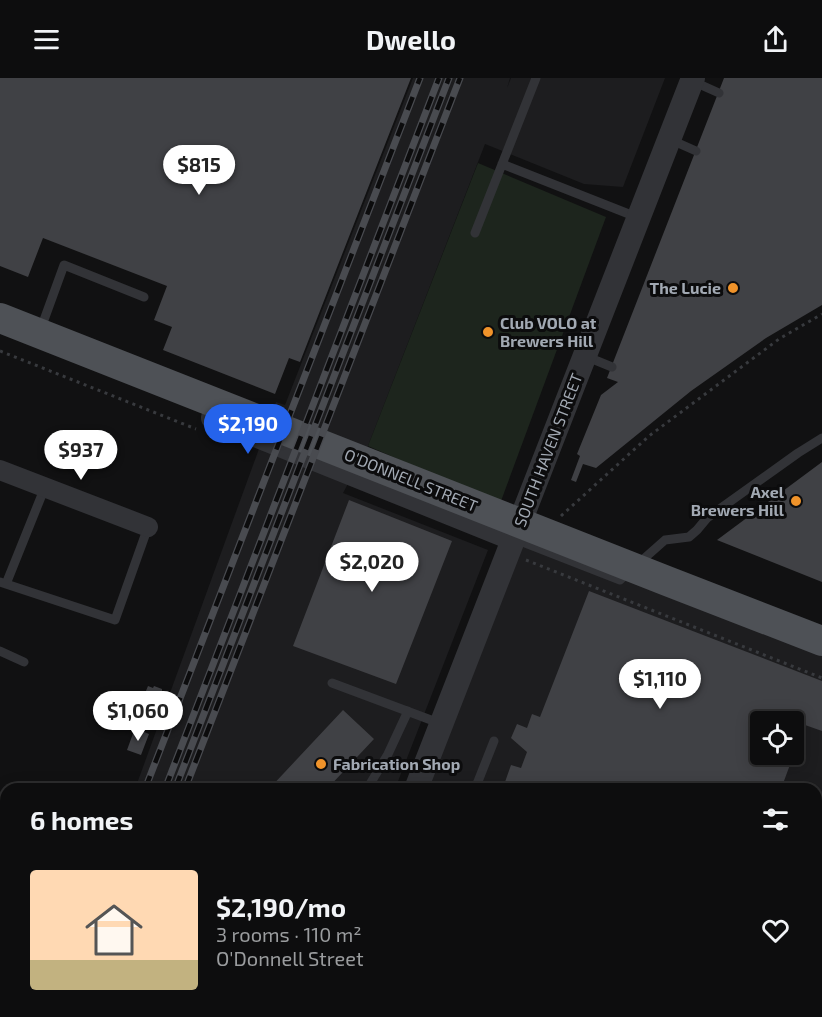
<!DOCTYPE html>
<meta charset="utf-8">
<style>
:root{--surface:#0d0d0e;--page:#161617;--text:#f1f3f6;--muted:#9a9c9e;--line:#2d2d2e;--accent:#2563eb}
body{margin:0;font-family:"Exo 2",sans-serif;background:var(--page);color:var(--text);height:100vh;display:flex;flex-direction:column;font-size:22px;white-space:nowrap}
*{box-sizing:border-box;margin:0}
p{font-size:20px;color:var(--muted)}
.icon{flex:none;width:33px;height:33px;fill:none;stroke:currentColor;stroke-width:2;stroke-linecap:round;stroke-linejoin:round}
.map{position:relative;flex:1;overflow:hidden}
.drawer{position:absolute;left:0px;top:705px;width:822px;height:234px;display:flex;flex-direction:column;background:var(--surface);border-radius:18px 18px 0 0;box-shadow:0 3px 15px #0003,0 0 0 2px var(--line)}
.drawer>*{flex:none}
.buttons{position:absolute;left:750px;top:633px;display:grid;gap:12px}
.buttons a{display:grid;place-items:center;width:54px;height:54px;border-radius:6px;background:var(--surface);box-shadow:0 3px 15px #0003,0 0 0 2px var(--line);font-size:30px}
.price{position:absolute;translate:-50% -51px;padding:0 14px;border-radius:21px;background:#fff;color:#222;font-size:20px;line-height:39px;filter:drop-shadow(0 2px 3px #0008)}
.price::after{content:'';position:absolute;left:50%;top:36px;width:18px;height:14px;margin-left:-9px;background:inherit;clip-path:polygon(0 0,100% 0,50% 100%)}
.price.current{background:var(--accent);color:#fff}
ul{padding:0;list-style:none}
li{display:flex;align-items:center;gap:18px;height:150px;padding:0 30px}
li+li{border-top:2px solid var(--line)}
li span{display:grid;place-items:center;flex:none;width:168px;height:120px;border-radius:6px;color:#555}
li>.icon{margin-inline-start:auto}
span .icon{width:72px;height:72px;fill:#fffc;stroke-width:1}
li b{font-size:26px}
h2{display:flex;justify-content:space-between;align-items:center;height:72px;padding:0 30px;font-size:26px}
header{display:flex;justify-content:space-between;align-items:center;height:78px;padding:0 30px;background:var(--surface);font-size:27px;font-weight:700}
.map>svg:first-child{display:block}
</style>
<header><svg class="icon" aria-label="menu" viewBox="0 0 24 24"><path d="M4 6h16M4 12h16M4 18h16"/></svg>Dwello<svg class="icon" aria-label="share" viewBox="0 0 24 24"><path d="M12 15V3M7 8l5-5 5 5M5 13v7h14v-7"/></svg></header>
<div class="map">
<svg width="822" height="939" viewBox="0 0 822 939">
<rect width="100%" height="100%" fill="#111112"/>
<!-- built -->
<path fill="#1d1d1f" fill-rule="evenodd" d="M413,0h97l-3,10 4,-10h154l-42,109 -39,-3 -99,-40 -117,302 -25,47 145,57 -93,239h-260l141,-387 9,3z
M518,461l304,88v333l-6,-2v-169h-400zM760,644h34v32h-34z
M0,870l6,2v61h273l-11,6h-268z"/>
<!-- green -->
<path fill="#1d251d" d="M478,85l128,54 -105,284 -87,-35 -46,-20z"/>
<!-- building -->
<path fill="#404145" d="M0,0h411l-111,284 -11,-4 -14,36 -112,-44 9,-23 -18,-7 13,-34 -124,-48 -15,39 -28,-11z
M724,0h98v227l-56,33 -75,53 -95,77 -13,-4 -7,18 -5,-2 9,-24 -3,-2 24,-59 17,-13 -11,-4z
M822,384v120l-105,-42z
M349,422l103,41 -56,143 -103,-38z
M589,513l233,90v50l-17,-6 -11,29v-32h-34v32h34l-13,35h-269l2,-4 -9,-3 6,-17 10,3 6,-16 -16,-14 6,-14 10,4 5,-14 8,3z
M148,608l5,2 1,-2 8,3v2l6,2 -4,10 3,1 -5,13 -3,-1 -3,9 -4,-2 -1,3 -4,-1 -1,2 -8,-3 2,-5 -7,-3 3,-7 2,1z
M343,632l31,29 -47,50h-58z
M135,650l14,6 -8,21 -14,-5z
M816,784l6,2v64l-6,-2z
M816,911l6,3v25h-37l2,-6h29z
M0,925l6,3v5h13l15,6h-34z
M390,933h72l-2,6h-55z
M483,933h15l16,6h-33z"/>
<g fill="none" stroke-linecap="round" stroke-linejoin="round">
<!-- path -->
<path stroke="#383a3e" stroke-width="3" stroke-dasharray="3 4.5" stroke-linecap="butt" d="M0,273l196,78
M561,438l88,-80 130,-97 43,-25
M526,482l296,118"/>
<!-- service -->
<path stroke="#323337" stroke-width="9" d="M692,3l27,12
M669,61l27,12
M502,86l137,54
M475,155l61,-155
M40,253l24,-66 80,32
M585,278l27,11
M515,461l105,41 8,-8
M639,485l26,-23 24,-3 8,-7 10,-12 91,-65 24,-15
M0,504l115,38 33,-93
M6,506l39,-97
M0,573l24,11
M332,605l107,40
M367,711l21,-35 20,-43
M475,711l19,-48
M0,877l2,1
M606,933l16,6
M364,934l12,5
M472,939l2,-6
M648,939l3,-6
M698,939l3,-6
M723,939l3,-6"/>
<!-- minor -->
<path stroke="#323337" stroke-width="20" d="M0,392l148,57
M816,878l6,2
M546,939l2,-6
M770,939l3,-6"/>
<!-- tertiary -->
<path stroke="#323337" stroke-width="24" d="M213,340l301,121
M416,711l277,-711
M328,939l2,-6"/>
<!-- primary -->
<path stroke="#4e5156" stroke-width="30" d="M0,240l667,263 155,60"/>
<!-- rail casing -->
<g stroke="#494b50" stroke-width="7">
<path id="rail" d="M145,711l275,-711
M165,711l274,-711
M175,711l274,-711
M185,711l275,-711
M59,939l2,-6
M76,939l3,-6
M87,939l2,-6
M97,939l2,-6"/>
</g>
<!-- rail -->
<use href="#rail" stroke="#0c0c0d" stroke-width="4.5" stroke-dasharray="14" stroke-linecap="butt"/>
</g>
<!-- markers -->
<g fill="#f0932a" stroke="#0c0c0d" stroke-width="2">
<circle cx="733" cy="210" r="6"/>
<circle cx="488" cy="254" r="6"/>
<circle cx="796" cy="423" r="6"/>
<circle cx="321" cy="686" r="6"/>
</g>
<g text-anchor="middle" stroke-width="6" stroke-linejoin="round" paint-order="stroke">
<!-- poi labels -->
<g font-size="16" font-weight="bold" fill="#a2a9b3" stroke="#0c0c0d" text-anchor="end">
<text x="721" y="216">The Lucie</text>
<text x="500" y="251" text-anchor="start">Club VOLO at<tspan x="500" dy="18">Brewers Hill</tspan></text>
<text x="784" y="420">Axel<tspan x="784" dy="18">Brewers Hill</tspan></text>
<text x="333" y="692" text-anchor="start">Fabrication Shop</text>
</g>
<!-- street labels -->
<g font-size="16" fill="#a2a9b3" stroke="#0c0c0d">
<text transform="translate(548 372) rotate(-69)" y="6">SOUTH HAVEN STREET</text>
<text transform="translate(411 402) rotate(22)" y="6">O'DONNELL STREET</text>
</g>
</g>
</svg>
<div class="buttons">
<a><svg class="icon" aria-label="locate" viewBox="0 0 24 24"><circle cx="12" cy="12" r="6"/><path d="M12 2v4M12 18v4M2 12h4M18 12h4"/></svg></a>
</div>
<b class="price" style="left:199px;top:118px">$815</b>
<b class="price current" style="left:248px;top:377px">$2,190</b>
<b class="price" style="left:81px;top:403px">$937</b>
<b class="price" style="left:372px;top:515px">$2,020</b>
<b class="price" style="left:660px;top:632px">$1,110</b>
<b class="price" style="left:138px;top:664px">$1,060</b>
<section class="drawer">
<h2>6 homes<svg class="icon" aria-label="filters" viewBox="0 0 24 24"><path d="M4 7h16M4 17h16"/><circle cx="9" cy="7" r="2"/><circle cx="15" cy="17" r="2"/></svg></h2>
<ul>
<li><span style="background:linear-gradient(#ffd9b3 75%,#c2b280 0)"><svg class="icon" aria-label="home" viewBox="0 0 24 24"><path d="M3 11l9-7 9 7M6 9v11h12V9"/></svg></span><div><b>$2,190/mo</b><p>3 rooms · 110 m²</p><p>O'Donnell Street</p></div><svg class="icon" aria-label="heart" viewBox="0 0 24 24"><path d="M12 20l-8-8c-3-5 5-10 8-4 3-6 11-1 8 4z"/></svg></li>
</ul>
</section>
</div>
